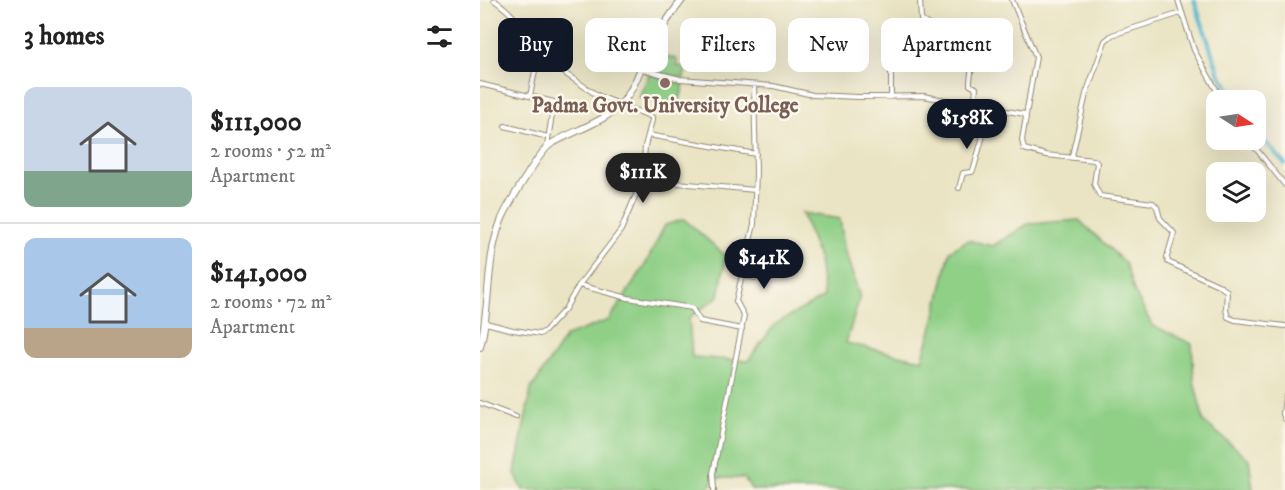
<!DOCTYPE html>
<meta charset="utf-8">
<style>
:root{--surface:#fff;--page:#f6f6f6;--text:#222;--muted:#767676;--line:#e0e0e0;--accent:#111827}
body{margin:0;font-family:"IM FELL DW Pica",serif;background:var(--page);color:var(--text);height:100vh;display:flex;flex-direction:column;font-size:22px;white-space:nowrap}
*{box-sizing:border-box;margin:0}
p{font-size:20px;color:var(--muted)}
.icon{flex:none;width:33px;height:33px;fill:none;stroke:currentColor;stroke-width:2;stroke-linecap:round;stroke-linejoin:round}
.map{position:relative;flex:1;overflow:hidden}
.panel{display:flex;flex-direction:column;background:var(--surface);width:480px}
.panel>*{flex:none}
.guide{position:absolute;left:18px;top:18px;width:570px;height:54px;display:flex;gap:12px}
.needle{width:39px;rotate:102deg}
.controls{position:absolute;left:726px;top:90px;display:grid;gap:12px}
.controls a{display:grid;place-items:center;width:60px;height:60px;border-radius:12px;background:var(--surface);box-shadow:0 6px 24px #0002;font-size:30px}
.price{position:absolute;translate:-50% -51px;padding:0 14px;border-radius:21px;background:var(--accent);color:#fff;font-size:20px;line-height:39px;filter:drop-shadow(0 2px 3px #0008)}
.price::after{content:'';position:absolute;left:50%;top:36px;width:18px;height:14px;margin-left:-9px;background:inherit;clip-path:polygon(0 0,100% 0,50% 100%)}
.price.selected{background:#222;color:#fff}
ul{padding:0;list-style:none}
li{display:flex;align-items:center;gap:18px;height:150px;padding:0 24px}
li+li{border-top:2px solid var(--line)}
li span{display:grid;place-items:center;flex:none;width:168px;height:120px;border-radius:12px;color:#555}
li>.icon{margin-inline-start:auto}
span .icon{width:72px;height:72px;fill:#fffc;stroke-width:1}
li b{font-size:26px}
h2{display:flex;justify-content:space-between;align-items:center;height:72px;padding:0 24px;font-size:26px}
.tag{padding:0 21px;border-radius:12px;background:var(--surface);box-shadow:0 6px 24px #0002;font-size:21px;line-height:54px}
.tag.selected{background:var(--accent);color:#fff}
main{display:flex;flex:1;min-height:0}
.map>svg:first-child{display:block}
</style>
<main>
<section class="panel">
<h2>3 homes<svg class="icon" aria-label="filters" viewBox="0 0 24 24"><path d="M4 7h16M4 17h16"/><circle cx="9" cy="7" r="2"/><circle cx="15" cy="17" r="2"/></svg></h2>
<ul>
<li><span style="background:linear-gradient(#c9d6e8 70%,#7fa58c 0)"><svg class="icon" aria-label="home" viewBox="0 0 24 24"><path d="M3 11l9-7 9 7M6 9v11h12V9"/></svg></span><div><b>$111,000</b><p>2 rooms · 52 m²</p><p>Apartment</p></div></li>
<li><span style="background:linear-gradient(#a9c7e8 75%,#b9a48a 0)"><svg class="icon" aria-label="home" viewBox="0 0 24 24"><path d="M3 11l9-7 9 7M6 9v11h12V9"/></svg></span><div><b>$141,000</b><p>2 rooms · 72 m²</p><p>Apartment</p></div></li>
</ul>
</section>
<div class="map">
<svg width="805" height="490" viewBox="0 0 805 490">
<rect width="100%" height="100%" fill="#fbf7ec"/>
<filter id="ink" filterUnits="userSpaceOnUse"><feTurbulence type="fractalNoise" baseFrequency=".0167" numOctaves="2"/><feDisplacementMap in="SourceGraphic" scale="12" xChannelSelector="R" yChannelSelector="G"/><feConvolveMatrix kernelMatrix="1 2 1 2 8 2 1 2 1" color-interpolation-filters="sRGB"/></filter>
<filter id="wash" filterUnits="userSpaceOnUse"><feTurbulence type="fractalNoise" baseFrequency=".008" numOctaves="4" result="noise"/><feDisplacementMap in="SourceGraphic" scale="24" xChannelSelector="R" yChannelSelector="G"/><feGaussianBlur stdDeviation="1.35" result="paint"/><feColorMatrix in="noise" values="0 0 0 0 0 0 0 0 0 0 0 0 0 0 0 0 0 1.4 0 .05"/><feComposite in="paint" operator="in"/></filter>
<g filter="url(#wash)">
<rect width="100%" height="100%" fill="#eae4c4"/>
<!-- green -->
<path fill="#8fcf86" stroke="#657c52" stroke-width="1.5" d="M176,54l21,5v7l9,1 -2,11 -33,-6z
M169,74l35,10 -6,23 -39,-10z
M322,213l38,6 4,29 16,49 -14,46 76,17 11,-36 17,-73 18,-11 25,6 35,-22 51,-4 46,43 9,28 18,34 40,19 2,37 10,41 45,37 4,31h-501l-8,-12h-28l-10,12h-183l-8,-17 16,-84 35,-53 43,-16 35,-53 21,-42 19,-6 42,37 -7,40 -30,22 3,39 56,4 27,-37 49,-27 -5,-37z"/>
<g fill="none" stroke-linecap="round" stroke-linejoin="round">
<!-- canal -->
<path stroke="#4fb5ce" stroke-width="4" d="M714,0l25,73 17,27
M776,131l29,33"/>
</g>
</g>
<g filter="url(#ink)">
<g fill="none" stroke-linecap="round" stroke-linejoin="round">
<!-- street casing -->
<g stroke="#928771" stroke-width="6">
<path id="street" d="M14,0c18,12 43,40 42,63 -1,11 -4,22 -6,33
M440,0l1,20 13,8 -2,14 42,8 -4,31v4l6,3 -2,17
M532,0l24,57 -10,58
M698,0l16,50 28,50
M411,65v32
M161,69l39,10 93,7 40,9 45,2 65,-1 101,18 2,3 -4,23 2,9 22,6 48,5 3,3 -3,21 6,12 53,7 4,4 3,11 14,15 -7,24 1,5 50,23 9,6 -1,19 2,7 7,3 50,6
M0,84l74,18 -7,44
M25,126l43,11
M168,135l108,19
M769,140l36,45
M592,156l14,-62 19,-53 7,-6 69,-22
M163,178l23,4 89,8
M479,188l4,-15 9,-1 2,-4 11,-40 2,-20
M263,276l21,3 23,-3
M99,285l49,13 64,10 8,13 42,8
M6,323l27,7 27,4 5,-3 20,-22 14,-24 42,-55 22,-52 2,-32 7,-26v-3l-55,-22 -49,-33 -12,-2
M805,397l-2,17 2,5
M0,403l36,14
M234,490l-1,-17 31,-157 -8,-15 18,-77 2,-51 -2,-88"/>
</g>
<!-- primary casing -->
<g stroke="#928771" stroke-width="8">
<path id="primary" d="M0,347c11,-41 5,-86 21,-126 5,-13 40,-72 50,-77 21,-13 59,-23 74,-45 11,-14 16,-33 24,-49 9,-18 21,-34 33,-50"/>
</g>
<!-- street -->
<use href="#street" stroke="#fff" stroke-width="4"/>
<!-- primary -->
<use href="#primary" stroke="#fff" stroke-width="6"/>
</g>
</g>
<!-- markers -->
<circle fill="#8d6e63" stroke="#fbf7ec" stroke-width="2" cx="185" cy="83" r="6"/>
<g text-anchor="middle" stroke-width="5" stroke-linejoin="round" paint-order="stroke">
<!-- education labels -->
<g font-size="21" font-weight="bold" fill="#785e54" stroke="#fbf7ec">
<text x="185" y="112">Padma Govt. University College</text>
</g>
</g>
</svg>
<div class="controls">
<a><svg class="needle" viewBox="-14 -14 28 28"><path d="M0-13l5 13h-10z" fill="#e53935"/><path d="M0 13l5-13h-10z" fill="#767676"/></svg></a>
<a><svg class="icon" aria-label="layers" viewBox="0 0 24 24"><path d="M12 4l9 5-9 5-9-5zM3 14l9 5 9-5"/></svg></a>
</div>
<b class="price" style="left:487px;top:150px">$158K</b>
<b class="price selected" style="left:163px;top:204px">$111K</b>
<b class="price" style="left:284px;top:290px">$141K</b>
<div class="guide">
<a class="tag selected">Buy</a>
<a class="tag">Rent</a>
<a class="tag">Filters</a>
<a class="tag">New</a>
<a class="tag">Apartment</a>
</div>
</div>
</main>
